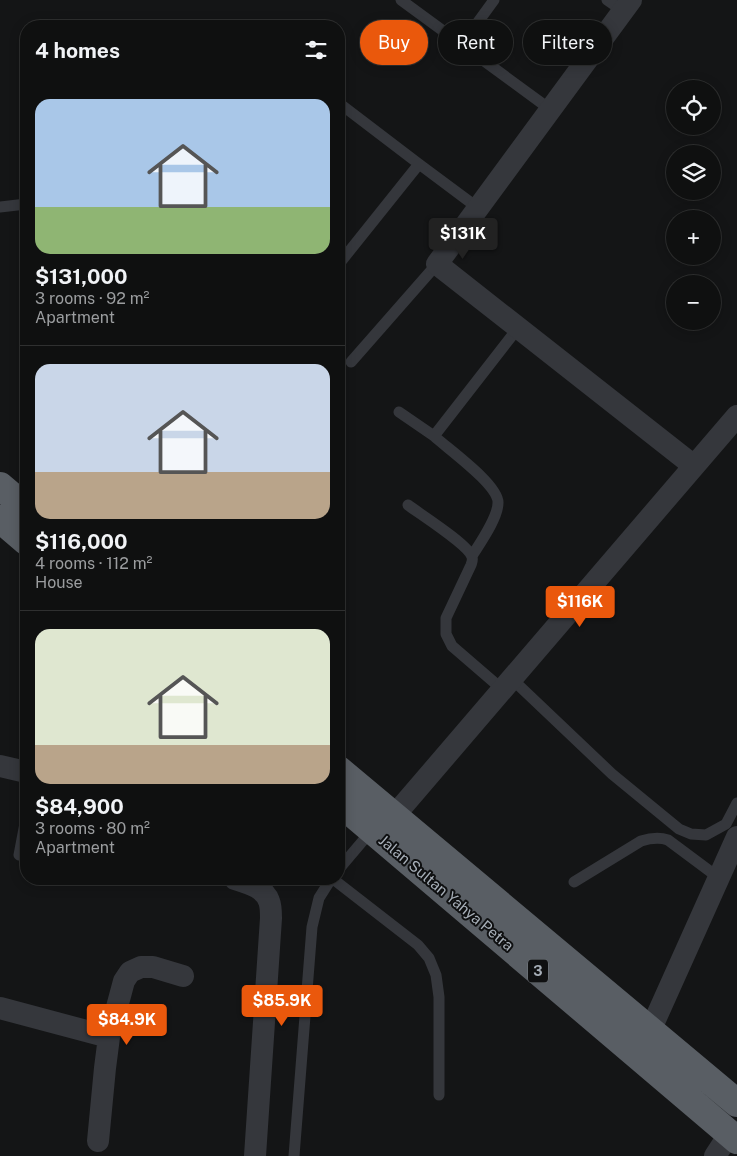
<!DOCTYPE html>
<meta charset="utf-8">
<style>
:root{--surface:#0f1010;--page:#1d1e1e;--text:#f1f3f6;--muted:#9b9d9f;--line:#2f3030;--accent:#ea580c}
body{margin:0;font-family:"Public Sans",sans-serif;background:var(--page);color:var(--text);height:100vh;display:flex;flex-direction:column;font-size:19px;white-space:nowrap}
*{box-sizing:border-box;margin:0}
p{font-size:16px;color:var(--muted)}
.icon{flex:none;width:28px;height:28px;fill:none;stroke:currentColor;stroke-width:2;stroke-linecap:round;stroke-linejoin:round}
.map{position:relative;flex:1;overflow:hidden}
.drawer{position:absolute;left:20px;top:20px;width:325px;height:865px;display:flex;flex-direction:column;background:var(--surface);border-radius:20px;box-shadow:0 2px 12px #0003,0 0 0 1px var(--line)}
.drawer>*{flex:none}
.guide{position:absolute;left:360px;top:20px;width:301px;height:45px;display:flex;gap:10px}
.controls{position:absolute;left:666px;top:80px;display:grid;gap:10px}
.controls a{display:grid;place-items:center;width:55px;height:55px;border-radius:50%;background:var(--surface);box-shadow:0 2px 12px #0003,0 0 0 1px var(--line);font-size:25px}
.price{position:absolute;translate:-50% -42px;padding:0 11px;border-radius:5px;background:var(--accent);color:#fff;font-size:16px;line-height:32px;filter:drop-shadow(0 1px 2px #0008)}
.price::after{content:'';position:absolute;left:50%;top:30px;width:15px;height:11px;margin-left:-8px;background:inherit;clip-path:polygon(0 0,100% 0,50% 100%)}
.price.selected{background:#222;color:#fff}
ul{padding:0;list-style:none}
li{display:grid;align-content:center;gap:10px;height:265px;padding:0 15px}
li+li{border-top:1px solid var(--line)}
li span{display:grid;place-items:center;height:155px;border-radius:15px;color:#555}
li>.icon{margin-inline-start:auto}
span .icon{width:90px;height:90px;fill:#fffc;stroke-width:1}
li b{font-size:21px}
h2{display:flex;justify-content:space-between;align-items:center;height:60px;padding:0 15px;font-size:21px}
.chip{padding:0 18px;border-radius:22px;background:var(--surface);box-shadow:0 2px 12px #0003,0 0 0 1px var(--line);font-size:18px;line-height:45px}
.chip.selected{background:var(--accent);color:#fff}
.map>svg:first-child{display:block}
</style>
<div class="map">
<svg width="737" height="1156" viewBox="0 0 737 1156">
<rect width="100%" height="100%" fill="#141516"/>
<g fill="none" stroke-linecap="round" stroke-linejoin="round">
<!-- service -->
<path stroke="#35373c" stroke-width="11" d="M401,0l150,110
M607,0l16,11
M462,44l32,-44
M339,103l80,61 59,44
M0,207l26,-3
M339,264l80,-100
M351,362l86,-98
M399,412l35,24
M408,505c12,9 61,40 64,52 1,3 0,5 -1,8l-25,53v16l6,12 51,44
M472,556c8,-13 26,-38 26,-53 1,-18 -50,-54 -64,-67l84,-108
M512,679l100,95 67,55 12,5 15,1 20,-11 11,-21
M19,855l7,-37
M339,869l33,-39
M333,879l85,66 11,13 7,17 3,22v98
M574,882l67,-41c10,-3 18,-4 27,-1l51,38
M294,1156l18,-229 7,-29 12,-19"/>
<!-- minor -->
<path stroke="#35373c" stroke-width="22" d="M631,0l-194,264 257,202
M0,766l26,6
M394,816l343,-400
M235,879c12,4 29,8 34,22 2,5 2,11 2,17l-16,238
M0,1008l109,29
M650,1031l87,-194
M98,1141l7,-73 4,-31 15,-56 6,-9 11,-5h12l30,9
M715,1156l15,-23"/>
<!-- trunk -->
<path stroke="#595e64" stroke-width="28" d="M0,486l26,22
M0,519l26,22
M339,770l398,333
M339,802l398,338"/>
</g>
<g text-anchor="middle" stroke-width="4" stroke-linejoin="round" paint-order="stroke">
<!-- shield labels -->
<rect fill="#0f1011" stroke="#797f85" stroke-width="1" x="528" y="959.5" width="20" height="23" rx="4"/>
<g font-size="14" font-weight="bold" fill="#a6aeb7">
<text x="538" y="976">3</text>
</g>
<!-- street labels -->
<g font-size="15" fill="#a6aeb7" stroke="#0f1011">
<text transform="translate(446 893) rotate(40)" y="5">Jalan Sultan Yahya Petra</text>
</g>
</g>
</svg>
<div class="controls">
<a><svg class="icon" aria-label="locate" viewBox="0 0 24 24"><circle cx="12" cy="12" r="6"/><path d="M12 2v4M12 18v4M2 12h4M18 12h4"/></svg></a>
<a><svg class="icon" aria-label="layers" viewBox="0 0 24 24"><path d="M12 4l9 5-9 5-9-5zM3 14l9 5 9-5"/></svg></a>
<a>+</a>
<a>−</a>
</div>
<b class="price selected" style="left:463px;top:260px">$131K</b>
<b class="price" style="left:580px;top:628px">$116K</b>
<b class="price" style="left:282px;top:1027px">$85.9K</b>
<b class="price" style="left:127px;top:1046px">$84.9K</b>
<div class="guide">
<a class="chip selected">Buy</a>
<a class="chip">Rent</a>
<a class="chip">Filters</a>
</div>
<section class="drawer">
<h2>4 homes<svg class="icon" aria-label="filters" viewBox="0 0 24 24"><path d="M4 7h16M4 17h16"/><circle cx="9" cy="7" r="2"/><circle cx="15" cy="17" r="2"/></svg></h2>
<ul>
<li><span style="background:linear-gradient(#a9c7e8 70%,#8fb573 0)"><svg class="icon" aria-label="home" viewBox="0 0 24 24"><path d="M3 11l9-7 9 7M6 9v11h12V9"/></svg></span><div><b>$131,000</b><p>3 rooms · 92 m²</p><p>Apartment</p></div></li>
<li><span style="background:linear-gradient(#c9d6e8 70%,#b9a48a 0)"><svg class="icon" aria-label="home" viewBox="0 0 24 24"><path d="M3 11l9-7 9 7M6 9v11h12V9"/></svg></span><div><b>$116,000</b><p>4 rooms · 112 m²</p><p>House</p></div></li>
<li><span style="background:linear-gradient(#dfe7d0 75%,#b9a48a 0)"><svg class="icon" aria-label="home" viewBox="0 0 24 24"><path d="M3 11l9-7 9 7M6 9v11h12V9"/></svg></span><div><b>$84,900</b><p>3 rooms · 80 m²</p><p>Apartment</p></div></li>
</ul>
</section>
</div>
